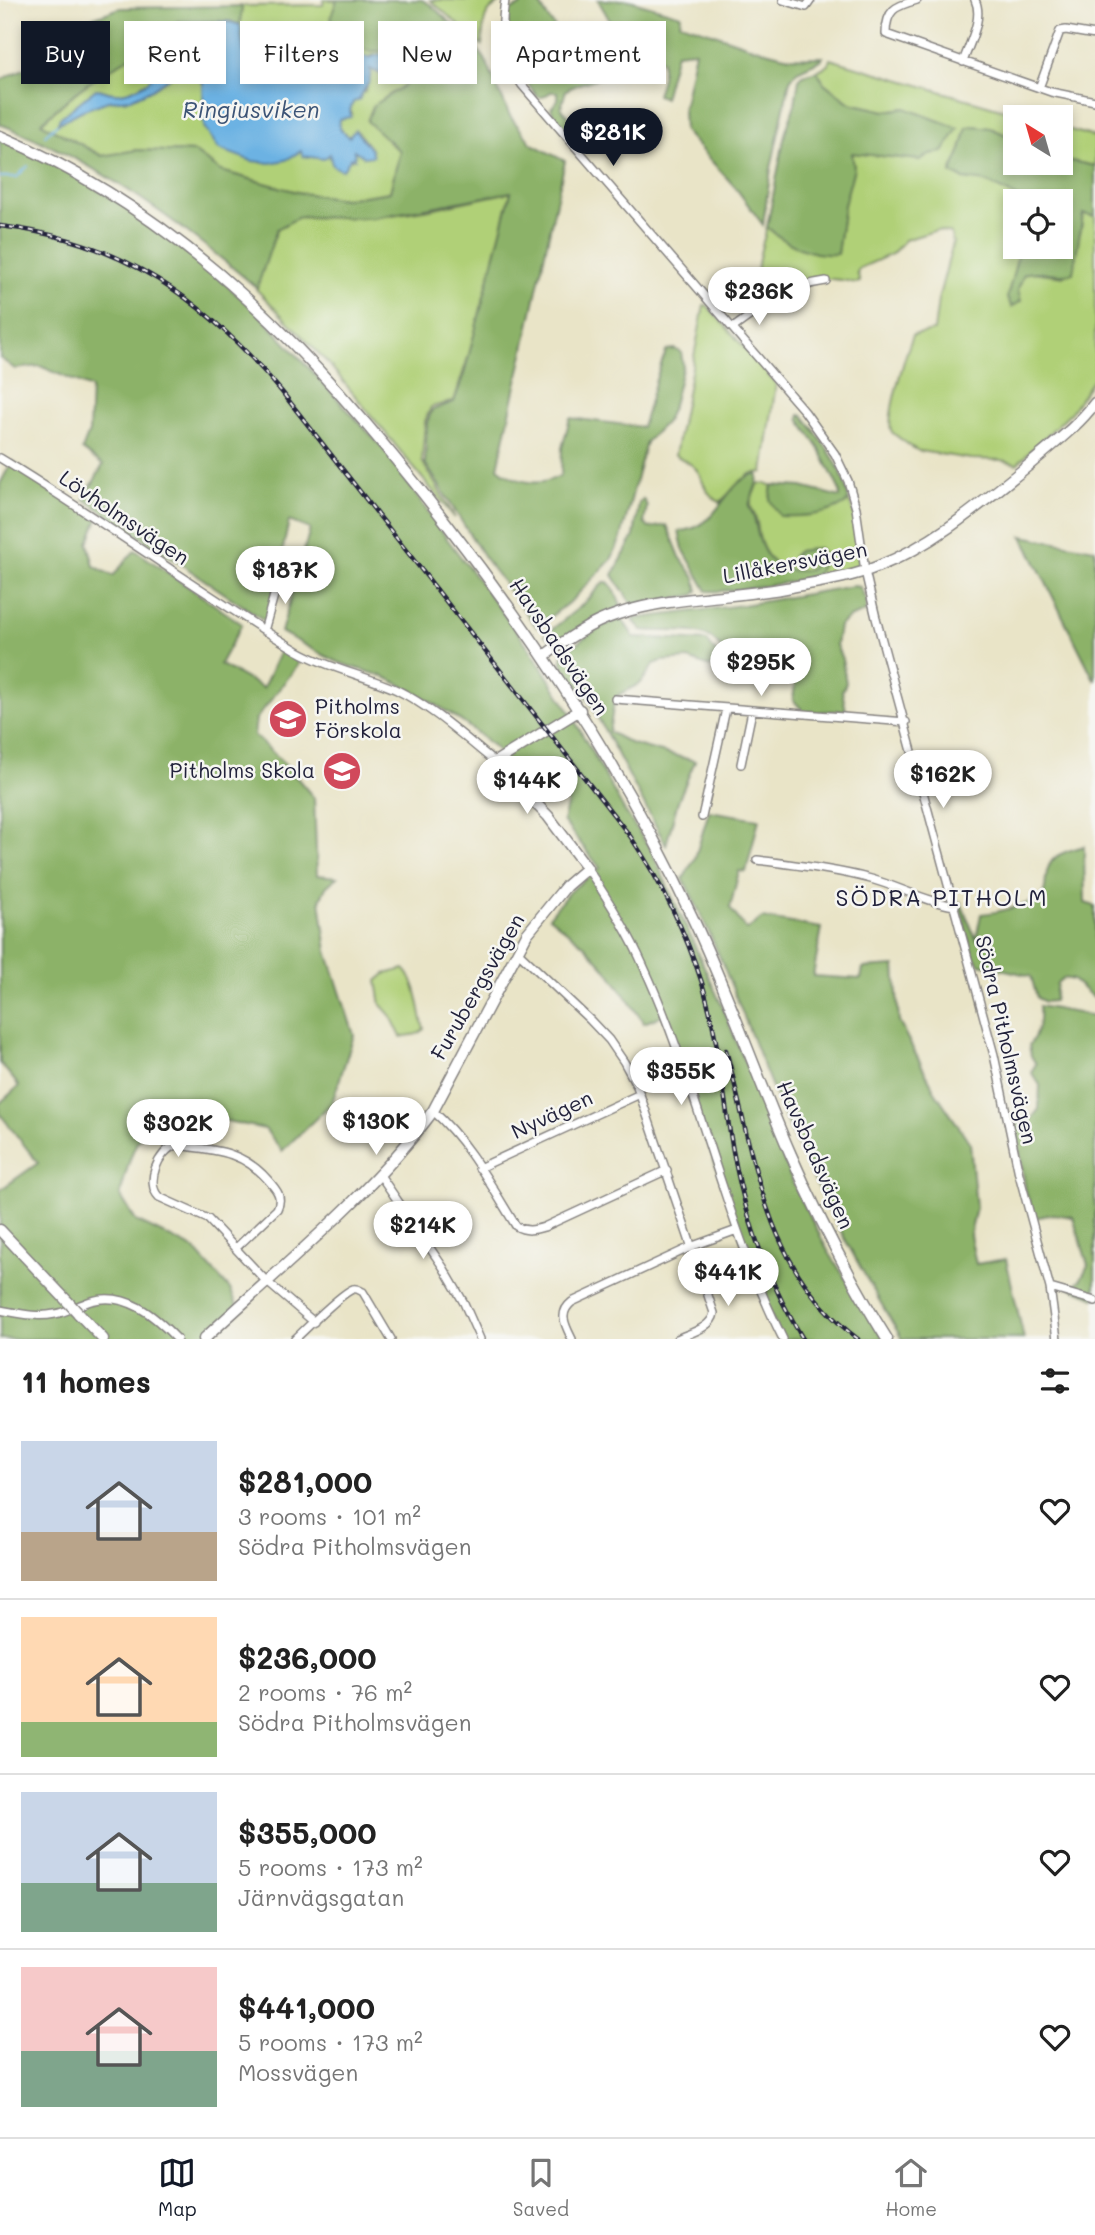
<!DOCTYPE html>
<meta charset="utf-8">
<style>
:root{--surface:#fff;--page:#f6f6f6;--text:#222;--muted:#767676;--line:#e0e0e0;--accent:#111827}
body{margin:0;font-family:Mali,sans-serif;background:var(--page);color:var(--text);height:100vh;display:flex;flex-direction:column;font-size:26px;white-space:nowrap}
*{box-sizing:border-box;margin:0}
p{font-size:23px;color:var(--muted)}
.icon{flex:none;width:38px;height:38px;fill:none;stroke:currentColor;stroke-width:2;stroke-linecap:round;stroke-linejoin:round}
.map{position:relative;height:1339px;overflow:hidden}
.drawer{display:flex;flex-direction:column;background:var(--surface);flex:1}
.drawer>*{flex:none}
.banner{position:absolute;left:21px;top:21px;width:700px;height:63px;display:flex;gap:14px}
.needle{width:46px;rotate:323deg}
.controls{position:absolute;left:1003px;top:105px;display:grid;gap:14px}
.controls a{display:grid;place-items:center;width:70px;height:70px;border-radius:0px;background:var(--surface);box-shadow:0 4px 10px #0003;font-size:35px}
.price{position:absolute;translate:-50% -60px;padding:0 16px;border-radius:24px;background:#fff;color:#222;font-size:23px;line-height:46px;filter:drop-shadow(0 2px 4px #0008)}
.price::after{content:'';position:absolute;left:50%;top:42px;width:21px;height:16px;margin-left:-10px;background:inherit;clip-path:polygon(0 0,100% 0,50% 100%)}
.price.active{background:var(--accent);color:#fff}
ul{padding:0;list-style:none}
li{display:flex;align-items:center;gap:21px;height:175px;padding:0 21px}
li+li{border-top:2px solid var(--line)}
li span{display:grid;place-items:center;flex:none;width:196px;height:140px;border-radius:0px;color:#555}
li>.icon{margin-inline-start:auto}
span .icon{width:84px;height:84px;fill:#fffc;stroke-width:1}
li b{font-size:30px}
h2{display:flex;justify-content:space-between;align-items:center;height:84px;padding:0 21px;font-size:30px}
.tag{padding:0 24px;border-radius:0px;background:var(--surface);box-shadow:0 4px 10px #0003;font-size:24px;line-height:63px}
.tag.active{background:var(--accent);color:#fff}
.menu{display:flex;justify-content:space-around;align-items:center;height:98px;border-top:2px solid var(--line);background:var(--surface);font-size:19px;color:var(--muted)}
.menu a{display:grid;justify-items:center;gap:4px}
.menu .active{color:var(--accent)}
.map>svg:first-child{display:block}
</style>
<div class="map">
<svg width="1095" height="1339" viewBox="0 0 1095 1339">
<rect width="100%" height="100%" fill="#f6f6f2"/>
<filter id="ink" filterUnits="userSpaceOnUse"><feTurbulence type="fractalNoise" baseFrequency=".0143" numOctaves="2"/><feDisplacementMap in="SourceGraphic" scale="14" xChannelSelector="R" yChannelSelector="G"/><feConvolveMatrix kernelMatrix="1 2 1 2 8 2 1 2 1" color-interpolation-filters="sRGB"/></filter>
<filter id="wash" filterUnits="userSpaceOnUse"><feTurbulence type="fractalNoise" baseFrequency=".00686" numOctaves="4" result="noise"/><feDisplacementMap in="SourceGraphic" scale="28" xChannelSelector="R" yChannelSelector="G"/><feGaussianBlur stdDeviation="1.57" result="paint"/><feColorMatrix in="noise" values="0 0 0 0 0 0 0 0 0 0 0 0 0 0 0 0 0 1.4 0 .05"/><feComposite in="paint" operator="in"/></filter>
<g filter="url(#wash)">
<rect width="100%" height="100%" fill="#e9e4c7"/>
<!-- green -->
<path fill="#b0d077" stroke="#697959" stroke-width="2" d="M324,0h13l-6,17 7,30 9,-7 -9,27 -7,3 -45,-5 -11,5 -31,-16 -4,-29 2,-19 81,-1z
M430,0h71v2c-20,11 -17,21 -19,43z
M178,21l3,3 -1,24 3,9 -12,11h-6l-4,-2 -4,-11 -6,25c-11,6 -25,15 -38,13 -7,-1 -9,-4 -17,-4l-36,29 -2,5 23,-12 27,-10 23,-2 19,-9 36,-23 17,16 59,80 24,-4 15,-8 29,3 13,16 5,-10 6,-1v-9l18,5 -1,-6 -15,-19 -7,7 -10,-9 1,-9 12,-5 -2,-4 4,-10 12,-10 4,-21 13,-1 1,-5 4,-3 -13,-5 -17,5 -9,-20h2c14,15 22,7 38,11 5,2 11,7 15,10l2,23 -33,22 16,37 11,8 -10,41 -46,7 -43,-6 -80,-22 -26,-19 -58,-2 -35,6 -61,-33c15,-12 30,-28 46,-39 31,-21 63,-37 91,-63z
M830,59l198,58h-13v23l-48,-13 -6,23 -10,22 13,7 22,3 39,19h-10v46h5l-12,51 10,-9 6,-15 7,-2 33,4 17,-46 2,-16 12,2v160l-24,36 -54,52 -15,-4 -31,-1 -52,-8c-4,-1 -24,-16 -27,-19 -8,-11 15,-82 21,-97l21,-4 4,-31 15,-57 -2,-10 -14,-3 -32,10 -13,14 -32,14 -3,4 3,10 -4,1c-40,-9 -49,-4 -84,15 -25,-19 -11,-45 -5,-71 20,18 42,29 70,26l7,-48 10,-37 -2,-15 68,7 38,-32 -53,-20 -20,3 -35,-8 -26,-20 -7,-12 11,-6z
M1060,127l35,10v29l-34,-7z
M511,192l-41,159 -16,50 -23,6 -6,14 -3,40 33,57 -126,-154 -73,-75 21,-60 21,-12 75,1 58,-9z
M704,305h3l69,79 -13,88 -13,2 -30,28c-19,-10 -16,-26 -26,-35 -5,-5 -13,-8 -19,-12z
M759,483l13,2 -2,15c21,3 61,15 79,1 8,17 13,45 9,63l-10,7 -32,3 8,-21 -5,-5 -21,3 -5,5 9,6 9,-1 2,5 -4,4c-7,1 -15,3 -22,1 -17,-5 -28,-26 -29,-42 -2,-25 -16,-16 1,-46z
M404,969c14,13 15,42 20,60l-7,5 -16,3 -10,-21 -10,-11 -4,-24 8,-7z"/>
<!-- forest -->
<path fill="#8cb268" stroke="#576a52" stroke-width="2" d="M337,0h85l9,5 45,42 9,12 25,57 22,28 33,17 -67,307c18,15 42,20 63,7l1,-27 8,-30 72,9c9,-26 13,-52 25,-77l7,-1 7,3 2,13 -10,40 -7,17 -20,20 -25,96 -10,22 -39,40 -35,27 -53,-70 -59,-94 2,-41 5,-12 22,-8 10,-28 47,-182 -138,26 -74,-1 -22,12 -20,59c-82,-69 -157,-125 -257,-164v-44l39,-18 8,-28 73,-26 122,-2 -2,19 -10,-4h-53c-27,26 -59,42 -90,63 -16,11 -32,26 -46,39l61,33 35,-6 58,2 26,19 80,22 43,6 46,-7 10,-41 -33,-30 6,-15 33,-22 -2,-23 -15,-10h-21l-11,-5 -6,-6h-6l-6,8 -8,-31z
M525,0h13c12,27 37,49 56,71l34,-12v-7l-30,-52h31l52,15 -1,8c37,10 72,27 110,34 10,1 22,0 33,0l-2,3 -24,11 -7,9 -19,88 -8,57 -28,-38 -51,-56 -1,-22 12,-58 -19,2 -12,45 -7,-3 5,-17v-18l-83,24 -13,6 -5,18 29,32 -5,5 -7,-1 -23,-26 -4,-10 7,-8 -1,-8h-6l-8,5h-5c-22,-26 -34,-52 -29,-86l11,-5z
M817,71l7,12 26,20 35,8 20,-3 53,20 -15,24 -13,2 -10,6 -68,-7 2,15 -10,37 -7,49c-28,2 -50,-9 -70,-27l18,-93 10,-30 4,-25 4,-4z
M974,126l17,2 24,11v24h45l1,-4 34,7v50l-12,-2 -10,59c-16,5 -33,-5 -49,1l-6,15 3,12 -9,6 -5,-9 13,-51h40v-46h-35l-39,-19 -22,-3 -13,-6 10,-23 6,-23z
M0,139l57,27 66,39 79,58 56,50 124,134 66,93 82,109 40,63 55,100 26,38 71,156 70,175 36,70 56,88h-102l-22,-47 -97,-277 -19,8 -33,-48 -27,-30 -35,-28 20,-25 31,-24 -37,-47 9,-36 -15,-19 -29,19c-30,-44 -91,-83 -139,-106 -16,-7 -34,-10 -51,-17 -19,-8 -38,-20 -57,-30l29,-103 -21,-8 -22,101 -183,-123 19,-34 -21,-15 7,-18 2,-44 -51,-22 -25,3 -15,-11z
M800,415h3c19,26 42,53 46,86 -18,14 -48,16 -69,15l-10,-16 2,-15 30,2 38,10v-6l-21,-43 -20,-29z
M12,461l86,58 -10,24 6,23 19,10 22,-26 107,74 -22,40 43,24 18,-39 16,11 1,5 -42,54 -2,16 33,31 27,32 3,77 20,2 -11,10 -6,13 7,51 27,84 -22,68 -50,48 -17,-22c-26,-5 -97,-25 -116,-4 -18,19 -22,46 -29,70l16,26 58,28 36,40 8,18 -33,32h-205v-149l38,-27 -38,-49v-11l19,-17 -19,-23v-579z
M758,473c1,12 -7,21 -9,34 8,12 6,19 10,31 7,25 24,36 50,32l4,-4 -2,-5 -9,1 -9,-5 5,-6 21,-3 5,5c-1,7 -3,16 -8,21 -9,8 -95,19 -109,17l-24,-42 -4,-18c42,-1 43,-51 79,-58z
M643,499l4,7 -3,17 5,5 18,-3 13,32 15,21 3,13 -4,4 -55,9 -8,-1 -18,-28 21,-39 5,-33z
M1022,536l73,13v132l-65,-130z
M604,582h4l6,7 7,16 -2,3 -24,10 -38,23 -12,-6 36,-29z
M853,586l7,1 7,15 -2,10 -16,6 -10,8 -3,19 6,14 4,24 -4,8 4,19 -41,3 -12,-13 2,-16 -6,-11 -27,2 -27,-9h-9c-4,-45 -51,-32 -84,-36l-10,-11 111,-14z
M622,619l12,18 73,4 10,13 1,9 -8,4 -22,-8 -26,2 -8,3 -13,19 -23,12 -4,8 -5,29 23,12 63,17 -17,40 -12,44 -78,-146 -26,-34v-8l4,-5 15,-12 24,-15z
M709,811l50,8 -13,53 -7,-1 -9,37 17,22 15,-12 60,10 -9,48 48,3 2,-11 32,-2 4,56 37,71 34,50 6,64 -6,28 6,29 30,-5 18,80h-122c-43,-72 -83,-144 -117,-221 -35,-80 -61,-162 -102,-239l12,-21z
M1084,846l1,57 10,3v93l-22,-19 -10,-2 -6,5 -3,18 -9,1 -8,-4 -6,-22 -51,-12 -6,-6 -14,-49 1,-6 15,36 5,-25c13,-1 55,-10 62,-20 3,-5 2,-11 3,-16 2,-24 18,-26 38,-32z
M1039,1006l56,10v282l-24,-10 10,-9 7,-14 -15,-48 -21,-3 -17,4 -9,-26 -11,-68 17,-6 7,-9 1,-24 -9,-13 5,-8 -5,-8 -2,-11c10,-13 11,-23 10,-39z"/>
<!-- water -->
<path fill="#6cb2e3" stroke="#476a8f" stroke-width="2" d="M230,22l10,3 4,29 31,16c6,-1 10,-5 16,-5 36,1 45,22 56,-25h2l9,20 5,-4 7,2 9,-4 11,5 -6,4 -3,11 -11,-5c2,17 -7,18 -11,31l-6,2 -3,8 1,7 -11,2c-3,9 2,12 9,18l6,-7 16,20 2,6 -9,1 -10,-7 1,9 -4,-2 -8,13c-11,-3 -12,-5 -13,-16l-6,5 -21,-3 -2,-5 -15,9 -16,3 -18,-2 -33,-12 -15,-22 -1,-44 -17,-16 -36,23 -19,9 -23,2 -27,10 -24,13 3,-6 36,-29c8,0 10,4 17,4 13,2 35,-8 41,-19l-5,-5 -2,-11 7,-5 4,2 3,11 4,2h6l12,-11 -3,-9 1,-24z"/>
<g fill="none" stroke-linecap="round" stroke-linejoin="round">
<!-- stream -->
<path stroke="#6cb2e3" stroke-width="2" d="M45,135l12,-11
M0,177h17l11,-11"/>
</g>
</g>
<g filter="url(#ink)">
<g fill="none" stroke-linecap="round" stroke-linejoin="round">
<!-- street casing -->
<g stroke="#868381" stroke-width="10">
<path id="street" d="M505,0c-5,35 -3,55 17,85l283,327 30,42 13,27 8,27 9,63 11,47 118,437 25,119 31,114 7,51
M783,0l23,7 5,-7
M917,0c-22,6 -31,10 -31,34l165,58 44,9
M963,62c6,-18 21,-44 12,-62
M1039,88l21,-57 6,-1 29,5
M733,328c27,-20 58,-43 93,-47
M0,458c101,61 196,132 298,193 32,18 66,24 99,39 36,18 67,47 98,72
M264,631l16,-57
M615,699l291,23
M741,764l11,-53
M702,817l24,-108
M757,860c38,5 77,9 114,19 29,8 55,23 84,27
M587,868c21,31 41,63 56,97 56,121 80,254 140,374
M517,951l73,69 19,20 15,22 13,24 11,32 66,195c-2,15 -25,20 -37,26
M433,1111c35,31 58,75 83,115 10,6 18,4 28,1l123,-57
M479,1168l161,-74
M380,1175l63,92 21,36 16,36
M236,1248l41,-39c6,-12 0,-19 -9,-29 -26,-30 -54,-30 -92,-35 -18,6 -31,38 -17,52l49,22 58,62 48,41
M1050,1288l45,13
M0,1310c18,3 36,8 55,4 12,-2 23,-9 36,-13 35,-10 63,14 86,38
M295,1339c11,-10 46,-46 58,-50 4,-1 6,1 10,3l28,47
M572,1339c-7,-14 -14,-26 0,-37l121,-56 44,-16"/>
</g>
<!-- secondary casing -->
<g stroke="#868381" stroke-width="13">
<path id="secondary" d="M0,136c189,80 324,228 447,388 96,124 181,254 247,397 36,76 63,157 97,234 28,64 59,125 96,184
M544,656c23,-17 46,-33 74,-42 53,-18 113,-16 168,-26 31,-6 64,-10 93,-22 56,-22 104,-64 150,-101 23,-20 48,-38 66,-62
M0,1230l69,73
M78,1313l25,26
M204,1339c78,-73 165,-142 229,-228l94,-177 39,-48 21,-18 -39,-52 -53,-54 85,-52"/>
</g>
<!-- street -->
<use href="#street" stroke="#fff" stroke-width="7"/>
<!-- secondary -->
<use href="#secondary" stroke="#fff" stroke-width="10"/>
<!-- rail casing -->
<g stroke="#22223b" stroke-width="4.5">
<path id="rail" d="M0,226c122,14 205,73 282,166l348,444c31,46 55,94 72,147 17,55 21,112 31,168 12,65 35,131 70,188
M726,1050c29,107 37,218 132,289"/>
</g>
<!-- rail -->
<use href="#rail" stroke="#f6f6f2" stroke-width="2" stroke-dasharray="5" stroke-linecap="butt"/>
<!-- secondary-bridge casing -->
<g stroke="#868381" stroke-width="13" stroke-linecap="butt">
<path id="secondary-bridge" d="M69,1303l9,10"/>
</g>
<!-- secondary-bridge -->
<use href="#secondary-bridge" stroke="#fff" stroke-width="10"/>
</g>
</g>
<!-- icons -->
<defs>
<g id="school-disc" transform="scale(2.0125)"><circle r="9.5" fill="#d1495b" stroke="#f6f6f2"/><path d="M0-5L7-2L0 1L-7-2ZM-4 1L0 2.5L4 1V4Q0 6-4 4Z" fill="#fff"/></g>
</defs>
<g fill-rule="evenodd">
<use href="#school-disc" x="288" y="719"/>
<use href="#school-disc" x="342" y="771"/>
</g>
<g text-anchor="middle" stroke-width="5" stroke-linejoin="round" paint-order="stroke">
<!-- street labels -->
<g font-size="21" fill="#22223b" stroke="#f6f6f2">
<text transform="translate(124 518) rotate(34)" y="7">Lövholmsvägen</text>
<text transform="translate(795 563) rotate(-11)" y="7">Lillåkersvägen</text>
<text transform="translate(559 647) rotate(56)" y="7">Havsbadsvägen</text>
<text transform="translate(478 987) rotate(-60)" y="7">Furubergsvägen</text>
<text transform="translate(1006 1040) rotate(77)" y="7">Södra Pitholmsvägen</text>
<text transform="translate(552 1115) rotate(-25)" y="7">Nyvägen</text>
<text transform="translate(815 1155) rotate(66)" y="7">Havsbadsvägen</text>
</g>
<!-- poi labels -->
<g font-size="21" fill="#22223b" stroke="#f6f6f2" text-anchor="start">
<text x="315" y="714">Pitholms<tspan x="315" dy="24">Förskola</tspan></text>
<text x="315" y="778" text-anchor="end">Pitholms Skola</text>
</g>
<!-- water labels -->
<g font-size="23" font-style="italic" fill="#3c5476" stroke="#f6f6f2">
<text x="251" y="118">Ringiusviken</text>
</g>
<!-- neighbourhood labels -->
<g font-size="23" letter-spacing="2" fill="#22223b" stroke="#f6f6f2">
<text x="942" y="906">SÖDRA PITHOLM</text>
</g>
</g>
</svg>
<div class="controls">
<a><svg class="needle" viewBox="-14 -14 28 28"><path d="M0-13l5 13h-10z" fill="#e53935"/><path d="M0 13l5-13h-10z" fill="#767676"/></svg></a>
<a><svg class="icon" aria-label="locate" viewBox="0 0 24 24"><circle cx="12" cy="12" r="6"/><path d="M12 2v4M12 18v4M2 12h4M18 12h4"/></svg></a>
</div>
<b class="price active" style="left:613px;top:168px">$281K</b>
<b class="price" style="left:759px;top:327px">$236K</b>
<b class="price" style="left:285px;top:606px">$187K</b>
<b class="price" style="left:761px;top:698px">$295K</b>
<b class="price" style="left:943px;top:810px">$162K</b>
<b class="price" style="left:527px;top:816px">$144K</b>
<b class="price" style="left:681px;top:1107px">$355K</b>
<b class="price" style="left:376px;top:1157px">$130K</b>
<b class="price" style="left:178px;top:1159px">$302K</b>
<b class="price" style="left:423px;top:1261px">$214K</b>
<b class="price" style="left:728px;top:1308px">$441K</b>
<div class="banner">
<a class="tag active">Buy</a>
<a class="tag">Rent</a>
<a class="tag">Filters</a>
<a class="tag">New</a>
<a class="tag">Apartment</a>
</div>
</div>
<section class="drawer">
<h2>11 homes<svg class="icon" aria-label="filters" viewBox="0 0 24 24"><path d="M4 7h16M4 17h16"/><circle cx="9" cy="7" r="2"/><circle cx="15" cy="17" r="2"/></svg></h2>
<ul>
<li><span style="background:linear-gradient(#c9d6e8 65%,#b9a48a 0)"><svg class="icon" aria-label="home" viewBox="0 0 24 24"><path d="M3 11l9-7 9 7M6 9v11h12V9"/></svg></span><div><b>$281,000</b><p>3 rooms · 101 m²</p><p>Södra Pitholmsvägen</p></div><svg class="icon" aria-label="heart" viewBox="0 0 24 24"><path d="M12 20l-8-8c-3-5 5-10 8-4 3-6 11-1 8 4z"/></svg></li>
<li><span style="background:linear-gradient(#ffd9b3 75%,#8fb573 0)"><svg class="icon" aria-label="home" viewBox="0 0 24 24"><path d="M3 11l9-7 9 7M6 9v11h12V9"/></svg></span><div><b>$236,000</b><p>2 rooms · 76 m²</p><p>Södra Pitholmsvägen</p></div><svg class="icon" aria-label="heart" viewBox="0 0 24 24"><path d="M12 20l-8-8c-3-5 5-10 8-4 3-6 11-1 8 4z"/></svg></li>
<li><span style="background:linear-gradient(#c9d6e8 65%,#7fa58c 0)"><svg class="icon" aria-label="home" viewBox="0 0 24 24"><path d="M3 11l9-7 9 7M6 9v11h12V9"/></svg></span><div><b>$355,000</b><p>5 rooms · 173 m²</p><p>Järnvägsgatan</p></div><svg class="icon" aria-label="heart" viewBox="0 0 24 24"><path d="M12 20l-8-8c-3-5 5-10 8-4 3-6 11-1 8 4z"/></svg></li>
<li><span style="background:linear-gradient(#f6c9c9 60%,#7fa58c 0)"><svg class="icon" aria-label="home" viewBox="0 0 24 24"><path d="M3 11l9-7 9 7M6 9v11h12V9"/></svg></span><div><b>$441,000</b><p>5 rooms · 173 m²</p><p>Mossvägen</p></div><svg class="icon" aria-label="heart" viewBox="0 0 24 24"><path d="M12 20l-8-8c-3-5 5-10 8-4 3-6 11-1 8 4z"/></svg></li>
</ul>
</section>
<nav class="menu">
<a class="active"><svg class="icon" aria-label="map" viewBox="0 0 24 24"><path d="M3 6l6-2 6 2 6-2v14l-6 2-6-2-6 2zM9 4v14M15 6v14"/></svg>Map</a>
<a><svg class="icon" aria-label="saved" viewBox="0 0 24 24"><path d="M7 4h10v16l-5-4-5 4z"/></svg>Saved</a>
<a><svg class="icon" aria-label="home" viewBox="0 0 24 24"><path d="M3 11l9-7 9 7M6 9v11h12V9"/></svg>Home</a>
</nav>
